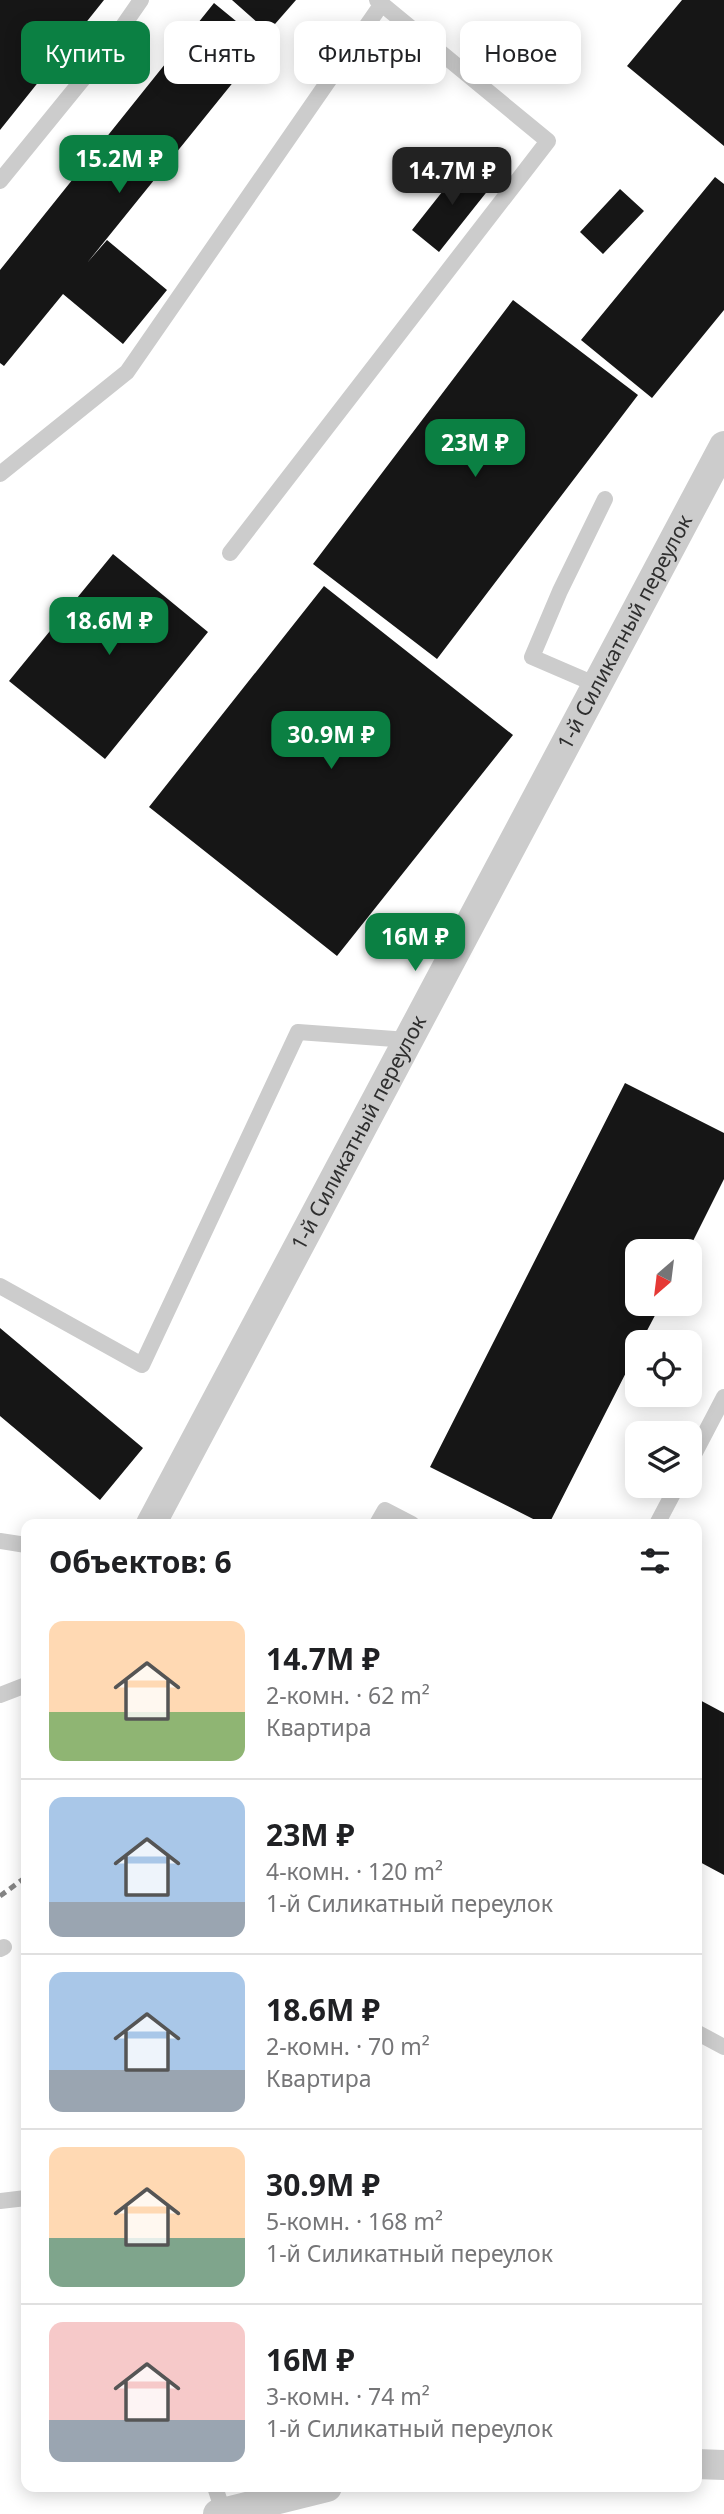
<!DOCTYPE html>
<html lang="ru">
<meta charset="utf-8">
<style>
:root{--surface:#fff;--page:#f2f2f2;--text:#202124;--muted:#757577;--line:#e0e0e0;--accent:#0b8043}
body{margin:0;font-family:"Noto Sans",sans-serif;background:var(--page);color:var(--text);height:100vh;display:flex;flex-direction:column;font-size:26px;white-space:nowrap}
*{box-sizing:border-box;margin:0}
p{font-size:23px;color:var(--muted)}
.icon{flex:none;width:38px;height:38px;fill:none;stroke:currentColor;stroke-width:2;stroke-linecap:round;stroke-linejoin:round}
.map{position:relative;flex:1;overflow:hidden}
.details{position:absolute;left:21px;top:1519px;width:681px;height:973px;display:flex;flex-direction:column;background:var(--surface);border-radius:14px;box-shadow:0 4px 18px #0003}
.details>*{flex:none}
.banner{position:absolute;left:21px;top:21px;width:682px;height:63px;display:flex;gap:14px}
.needle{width:46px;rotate:208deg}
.controls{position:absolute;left:625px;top:1239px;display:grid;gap:14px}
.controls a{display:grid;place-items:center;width:77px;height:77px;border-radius:14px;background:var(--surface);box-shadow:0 4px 18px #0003;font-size:35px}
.price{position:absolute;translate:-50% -60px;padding:0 16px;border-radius:14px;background:var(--accent);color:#fff;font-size:23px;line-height:46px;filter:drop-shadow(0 2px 4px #0008)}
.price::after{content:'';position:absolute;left:50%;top:42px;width:21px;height:16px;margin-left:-10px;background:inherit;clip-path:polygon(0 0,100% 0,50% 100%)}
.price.current{background:#222;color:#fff}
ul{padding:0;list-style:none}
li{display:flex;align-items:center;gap:21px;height:175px;padding:0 28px}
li+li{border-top:2px solid var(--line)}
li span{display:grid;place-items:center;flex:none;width:196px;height:140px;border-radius:14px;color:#555}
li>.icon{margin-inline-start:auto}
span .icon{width:84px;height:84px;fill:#fffc;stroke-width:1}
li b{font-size:30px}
h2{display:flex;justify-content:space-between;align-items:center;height:84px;padding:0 28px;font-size:30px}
.chip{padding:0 24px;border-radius:14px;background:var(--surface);box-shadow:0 4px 18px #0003;font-size:24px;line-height:63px}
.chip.current{background:var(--accent);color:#fff}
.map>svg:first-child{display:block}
</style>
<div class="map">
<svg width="724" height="2514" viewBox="0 0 724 2514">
<rect width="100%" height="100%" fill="#fff"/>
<!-- building -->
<path fill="#161616" d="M0,0h104l-104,130z
M232,0h64l-28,32z
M682,0h42v146l-97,-80z
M214,3l50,41 -177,219 20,-23 60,50 -44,54 -60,-50 -59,72 -4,-3v-93z
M465,163l28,21 -54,68 -27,-22z
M715,177l9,7v126l-72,88 -71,-58z
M620,189l24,22 -41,43 -23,-22z
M513,300l125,95 -201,264 -124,-95z
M113,554l95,78 -103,127 -96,-78z
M324,586l189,149 -176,221 -188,-149z
M625,1083l99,50v46l-36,72h-51v53h24l-20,38h-4v9l-88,173h-6l-113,-57z
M0,1328l143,120 -43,52 -100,-84z
M696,1698l28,15v162l-28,-15z"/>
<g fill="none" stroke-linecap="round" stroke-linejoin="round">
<!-- lane -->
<path stroke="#ccc" stroke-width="16" d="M0,181l105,-129 36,-52
M0,474l127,-102 254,-367
M230,553l318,-412 -171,-141
M597,685l-65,-28 28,-66 45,-92
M0,1286l142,79 156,-333 110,8
M690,1462l34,-65
M377,1524l8,-14 27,14
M657,1524l20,-38
M0,1541l26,4
M0,1695l26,-10
M0,1949l4,-2
M696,2032l28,15
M0,2201l26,-3
M215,2487l9,27"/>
<!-- street -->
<g stroke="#ccc" stroke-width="30">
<path id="s1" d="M151,1524l573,-1078"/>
<path d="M696,2464l28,1"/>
<path d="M218,2514l109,-27"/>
</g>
<!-- rail -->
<path stroke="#848484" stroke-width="5" stroke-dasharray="7 5" stroke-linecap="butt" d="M0,1896l26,-19"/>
</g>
<g text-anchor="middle" stroke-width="7" stroke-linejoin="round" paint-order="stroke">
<!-- street labels -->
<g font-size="21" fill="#2f2f2f" stroke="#fff">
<text dy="7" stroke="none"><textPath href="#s1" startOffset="1010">1-й Силикатный переулок</textPath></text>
<text dy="7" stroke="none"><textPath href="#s1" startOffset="443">1-й Силикатный переулок</textPath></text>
</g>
</g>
</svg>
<div class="controls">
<a><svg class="needle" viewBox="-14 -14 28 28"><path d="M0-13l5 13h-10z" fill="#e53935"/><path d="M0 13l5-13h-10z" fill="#757577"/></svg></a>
<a><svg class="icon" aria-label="locate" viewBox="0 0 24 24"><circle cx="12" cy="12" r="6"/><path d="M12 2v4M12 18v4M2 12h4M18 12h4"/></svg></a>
<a><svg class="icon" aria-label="layers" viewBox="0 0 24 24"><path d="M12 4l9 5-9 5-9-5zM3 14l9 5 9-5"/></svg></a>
</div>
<b class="price" style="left:119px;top:195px">15.2M ₽</b>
<b class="price current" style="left:452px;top:207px">14.7M ₽</b>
<b class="price" style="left:475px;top:479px">23M ₽</b>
<b class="price" style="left:109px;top:657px">18.6M ₽</b>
<b class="price" style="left:331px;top:771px">30.9M ₽</b>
<b class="price" style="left:415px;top:973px">16M ₽</b>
<div class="banner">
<a class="chip current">Купить</a>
<a class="chip">Снять</a>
<a class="chip">Фильтры</a>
<a class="chip">Новое</a>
</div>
<section class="details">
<h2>Объектов: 6<svg class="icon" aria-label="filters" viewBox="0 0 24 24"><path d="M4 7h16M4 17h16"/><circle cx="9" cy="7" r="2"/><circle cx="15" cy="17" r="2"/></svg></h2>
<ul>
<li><span style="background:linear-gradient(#ffd9b3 65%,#8fb573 0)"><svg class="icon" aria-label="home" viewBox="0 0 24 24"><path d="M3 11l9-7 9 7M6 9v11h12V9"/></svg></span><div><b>14.7M ₽</b><p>2-комн. · 62 m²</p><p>Квартира</p></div></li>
<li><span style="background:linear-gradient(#a9c7e8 75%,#9aa5b1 0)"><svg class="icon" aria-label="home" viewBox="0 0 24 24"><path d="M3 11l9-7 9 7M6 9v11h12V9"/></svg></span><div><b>23M ₽</b><p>4-комн. · 120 m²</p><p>1-й Силикатный переулок</p></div></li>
<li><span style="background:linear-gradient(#a9c7e8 70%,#9aa5b1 0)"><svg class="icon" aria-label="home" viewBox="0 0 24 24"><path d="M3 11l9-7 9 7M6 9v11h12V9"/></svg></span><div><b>18.6M ₽</b><p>2-комн. · 70 m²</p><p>Квартира</p></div></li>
<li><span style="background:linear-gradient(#ffd9b3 65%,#7fa58c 0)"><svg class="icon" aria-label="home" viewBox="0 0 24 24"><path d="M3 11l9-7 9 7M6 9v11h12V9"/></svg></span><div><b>30.9M ₽</b><p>5-комн. · 168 m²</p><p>1-й Силикатный переулок</p></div></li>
<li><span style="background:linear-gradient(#f6c9c9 70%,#9aa5b1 0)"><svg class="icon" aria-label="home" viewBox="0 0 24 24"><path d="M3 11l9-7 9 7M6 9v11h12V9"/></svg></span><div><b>16M ₽</b><p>3-комн. · 74 m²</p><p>1-й Силикатный переулок</p></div></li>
</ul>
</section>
</div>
